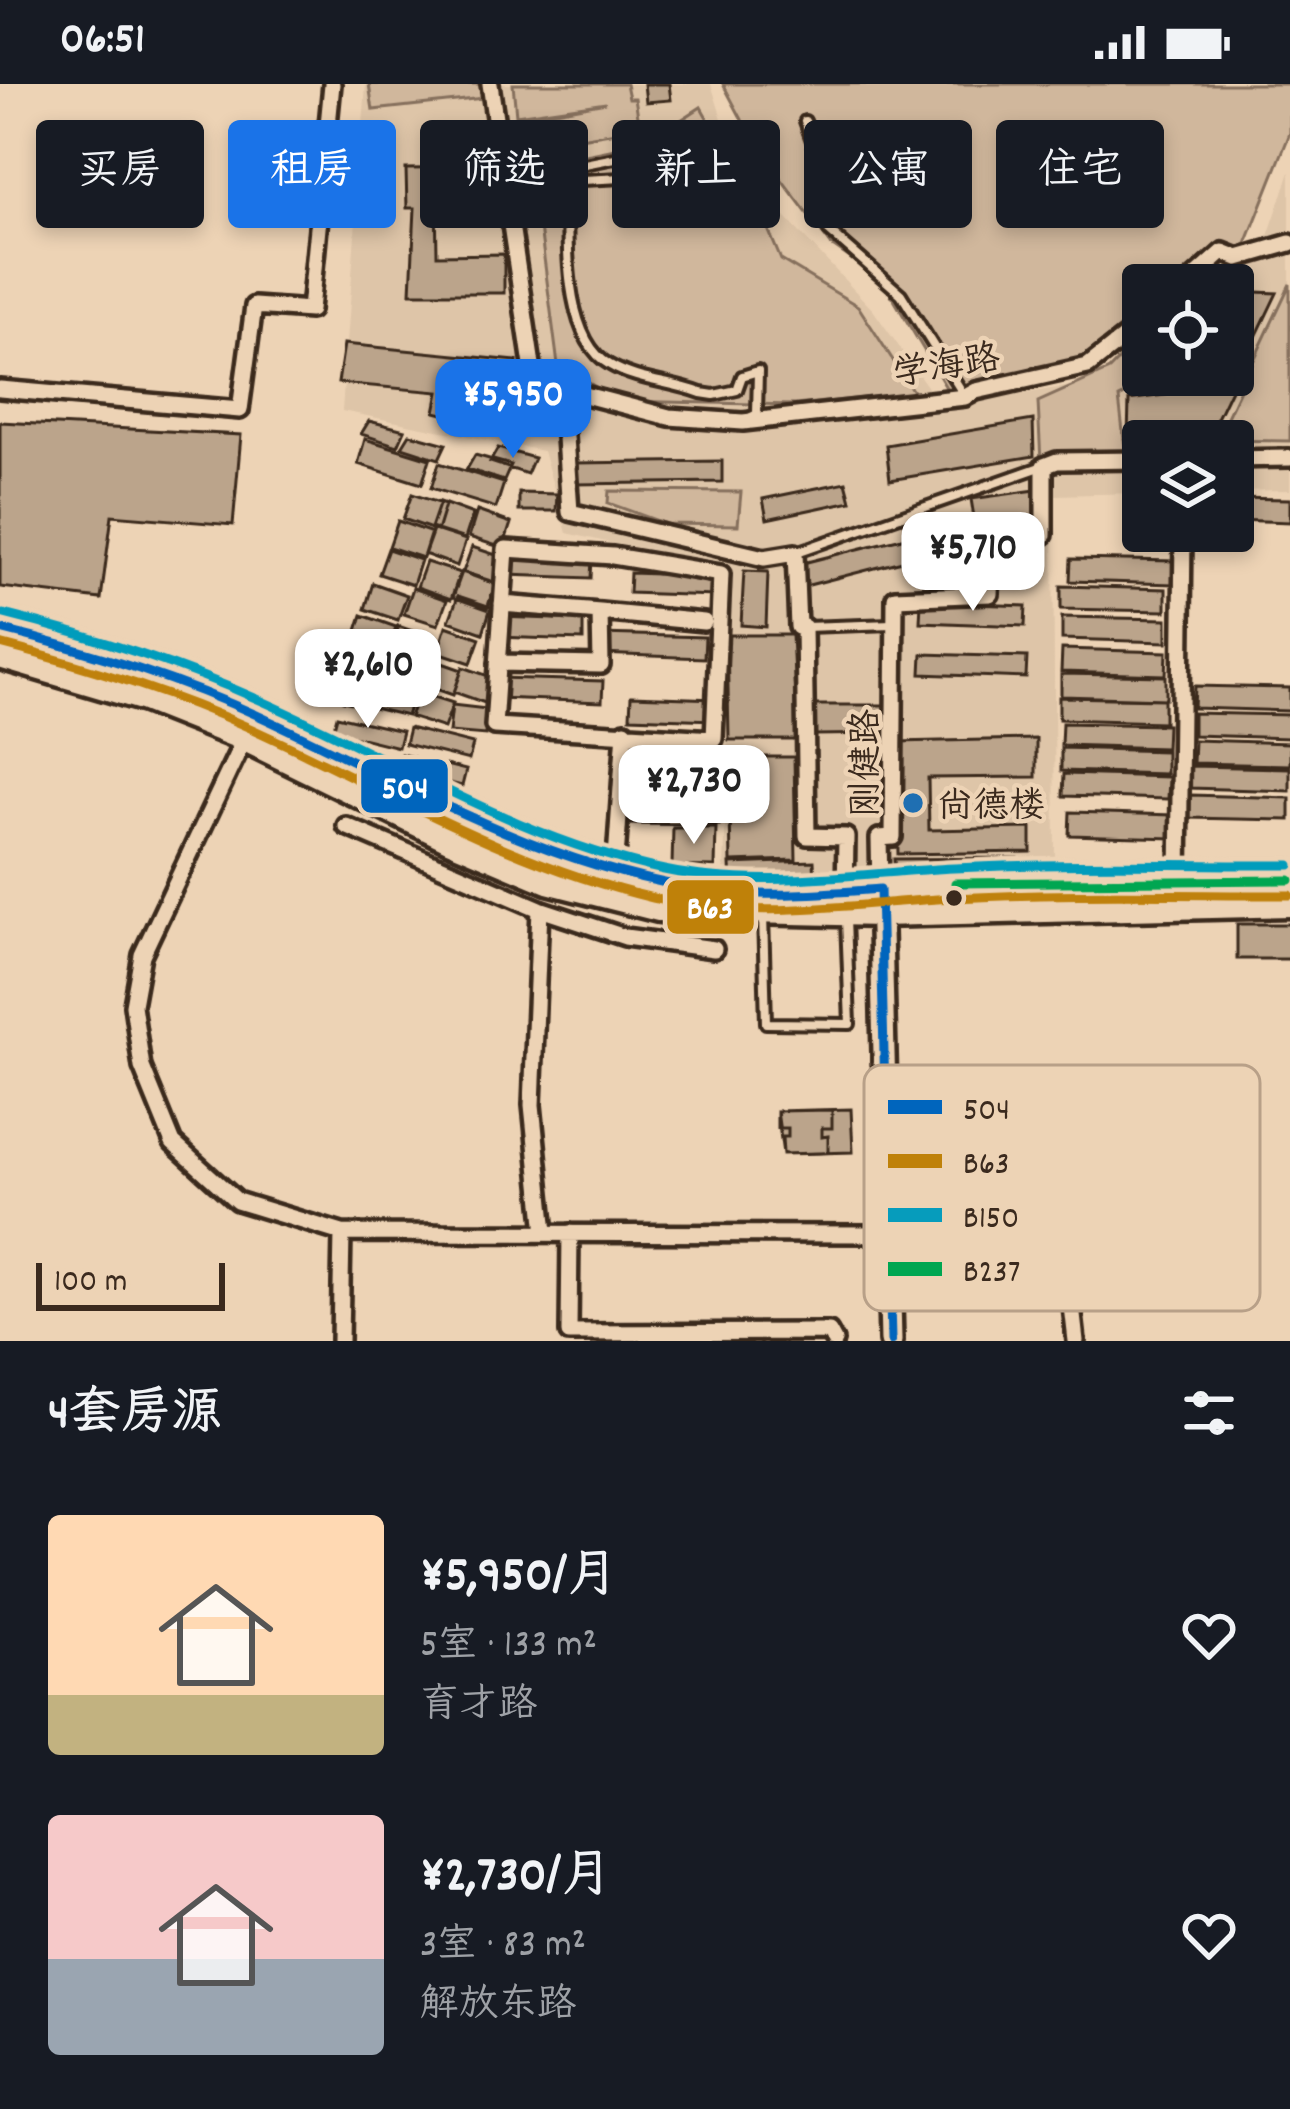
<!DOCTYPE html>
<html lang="zh">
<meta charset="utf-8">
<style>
:root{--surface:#171b24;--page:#242831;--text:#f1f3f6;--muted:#9ea1a6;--accent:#1a73e8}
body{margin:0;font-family:Dekko,"LXGW WenKai TC",sans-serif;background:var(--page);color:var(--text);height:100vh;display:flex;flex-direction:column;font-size:45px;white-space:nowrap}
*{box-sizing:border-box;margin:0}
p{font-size:39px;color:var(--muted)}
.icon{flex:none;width:66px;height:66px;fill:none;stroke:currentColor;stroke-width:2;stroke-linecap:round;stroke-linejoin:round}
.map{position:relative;height:1257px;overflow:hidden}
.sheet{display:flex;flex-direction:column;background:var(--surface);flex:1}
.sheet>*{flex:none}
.hud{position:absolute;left:36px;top:36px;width:1218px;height:108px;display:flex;gap:24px}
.fabs{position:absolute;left:1122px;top:180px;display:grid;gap:24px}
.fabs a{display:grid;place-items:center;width:132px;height:132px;border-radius:12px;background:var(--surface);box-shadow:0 6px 18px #0003;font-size:60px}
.scale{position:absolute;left:36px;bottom:30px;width:189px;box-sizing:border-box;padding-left:12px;border:6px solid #3b2a1e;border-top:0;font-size:33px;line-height:42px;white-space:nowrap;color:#3b2a1e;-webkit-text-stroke:9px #edd3b5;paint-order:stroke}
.price{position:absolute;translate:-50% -102px;padding:0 27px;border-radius:24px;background:#fff;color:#222;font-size:39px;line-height:78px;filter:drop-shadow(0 3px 6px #0008)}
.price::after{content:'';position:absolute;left:50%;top:72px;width:36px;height:27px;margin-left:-18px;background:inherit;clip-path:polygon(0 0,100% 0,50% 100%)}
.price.on{background:var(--accent);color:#fff}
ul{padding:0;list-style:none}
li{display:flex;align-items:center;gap:36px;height:300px;padding:0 48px}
li span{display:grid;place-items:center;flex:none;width:336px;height:240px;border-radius:12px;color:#555}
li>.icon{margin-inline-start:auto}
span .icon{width:144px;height:144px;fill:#fffc;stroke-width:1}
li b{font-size:51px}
h2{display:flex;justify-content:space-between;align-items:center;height:144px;padding:0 48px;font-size:51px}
.chip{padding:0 42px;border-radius:12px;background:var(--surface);box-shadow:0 6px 18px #0003;font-size:42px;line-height:108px}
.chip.on{background:var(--accent);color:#fff}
.status{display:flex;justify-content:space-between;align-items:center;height:84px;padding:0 60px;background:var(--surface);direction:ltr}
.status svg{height:33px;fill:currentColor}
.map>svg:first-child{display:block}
</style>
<div class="status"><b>06:51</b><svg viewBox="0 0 49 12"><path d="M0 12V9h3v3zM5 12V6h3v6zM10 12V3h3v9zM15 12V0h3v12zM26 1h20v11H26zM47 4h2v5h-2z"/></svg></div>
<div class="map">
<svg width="1290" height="1257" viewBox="0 0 1290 1257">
<rect width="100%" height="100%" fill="#edd3b5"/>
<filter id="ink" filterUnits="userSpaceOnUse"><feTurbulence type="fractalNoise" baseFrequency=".00833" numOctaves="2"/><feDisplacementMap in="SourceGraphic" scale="24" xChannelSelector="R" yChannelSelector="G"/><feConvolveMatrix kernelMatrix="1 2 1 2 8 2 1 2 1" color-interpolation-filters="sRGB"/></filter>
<g filter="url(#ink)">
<!-- built -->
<path fill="#dec5a8" d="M366,0h345l26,82 136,144 68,96 202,-31h90v-90h-20l54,-46 23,-67v318l-57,1v-50h-90v52l-90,2 2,374 -331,4 8,-302 -165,-38 -24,-82 -201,-40z"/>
<!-- green -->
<path fill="#d0b79c" stroke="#86705d" stroke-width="3" d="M369,0h112l3,14 -111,12z
M513,0h113l3,14h6l5,30 -114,19 -5,-30 85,-15 -90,13z
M723,0h567v49l-46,116 -50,36h-51v36l-75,54 -114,26 -71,-120 -52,-36 -76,-101z
M701,23l62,110 18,43 77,46 56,87 -119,12 -175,-4 -62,-36 -26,-199 142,-29 4,-15z
M1290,200v157l-74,-1z
M1143,251v40h22l-46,23 7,59 -85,5 -3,-60 71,-32z
M609,407l132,1 -3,33 -72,-1 -58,-21z"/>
<!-- building -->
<path fill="#bba48b" stroke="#3b2a1e" stroke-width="3" d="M644,0h25l2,16 -25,2z
M496,84v32h-60l1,55 67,-1v39h-93l4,-85h-8l-1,-39z
M1233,207l44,2 -69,144 -80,2 1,-39 42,-6 11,-19h51z
M344,260l173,17 -1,36h-15l-5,30 -61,-15 4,-20 -101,-9z
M1033,336l1,36 -144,24 -4,-35z
M369,337l36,9 -7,16 -37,-12z
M0,338l241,13 -8,90 -121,-10 -11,84 -101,-12z
M410,350l36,10 -7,15 -37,-12z
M365,355l65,20 -8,25 -64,-20z
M498,364l36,10 -7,16 -37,-12z
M475,371l36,10 -7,16 -37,-12z
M722,377v21l-148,2v-21z
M439,379l65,20 -8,25 -65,-20z
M846,398l5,19 -84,18 -4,-20z
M1036,406l4,31 -64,9 -5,-31z
M519,409l38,1 -1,17h-37z
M412,410l33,11 -8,26 -34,-12z
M1233,414l57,1v23l-57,-2z
M440,418l33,12 -8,25 -34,-11z
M477,427l34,12 -8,25 -34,-11z
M398,437l34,12 -9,25 -34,-11z
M957,440l4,22 -156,40 -2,-23z
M432,445l34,11 -9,26 -33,-12z
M472,463l33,11 -8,25 -34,-11z
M388,465l33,11 -8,25 -34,-11z
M506,471l86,3 -1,20 -85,-3z
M1071,475l105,2 -1,23 -105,-3z
M426,478l34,11 -9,26 -34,-12z
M744,487l24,1 -2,55 -25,-2z
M462,488l33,12 -8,25 -34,-12z
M630,489l85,3v20l-86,-3z
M373,499l34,12 -9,25 -33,-11z
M1061,502l105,3v22l-105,-2z
M413,504l34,12 -9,25 -34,-11z
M458,512l33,11 -8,26 -34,-12z
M921,518l105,4 -1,20 -105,-4z
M362,531l34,12 -9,25 -33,-12z
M498,533l85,3v20l-86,-3z
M1062,533l105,2v23l-105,-3z
M398,542l34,12 -8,25 -34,-11z
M446,542l34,12 -9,25 -33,-11z
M600,550l105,3 -1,21 -105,-4z
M727,551h65l5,105h-68z
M1062,565l105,3 -1,23 -105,-3z
M353,570l65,16 -4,16 -65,-16z
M922,570l105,3 -1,21 -105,-4z
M428,574l34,12 -9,25 -34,-12z
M463,583l34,12 -9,25 -34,-12z
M1061,590l105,2v23l-105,-3z
M498,594l105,3 -1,21 -105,-4z
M347,601l65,15 -5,16 -64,-15z
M1195,602l95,2v23l-96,-3z
M419,608l34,11 -9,25 -34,-11z
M631,612l85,3 -1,21 -85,-3z
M1059,613l105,2v23l-105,-3z
M452,621l35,4 -2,26 -36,-3z
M815,621h74v29l-74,1z
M1193,629l97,2v23l-97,-3z
M337,632l65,15 -4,16 -65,-16z
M1062,639l105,2 -1,23 -105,-3z
M409,644l64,16 -4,16 -64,-16z
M1036,655v38l-108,1 1,52 102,-2v24l-133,2 -2,-112z
M1194,656l96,3v22l-97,-2z
M1061,664l105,3v23l-105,-3z
M401,670l65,16 -4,16 -65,-16z
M633,670l83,3 3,68 -90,-1z
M729,673h65l2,103 -65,2z
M1190,682l100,2v23l-101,-3z
M1064,690l105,3 -1,22 -105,-3z
M1190,711l100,3v22l-101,-2z
M1070,728l104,3v23l-105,-3z
M673,744h43l-1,39 -43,-1z
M1018,774l1,16 -124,3 -1,-18z
M814,777l1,20 -84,4 -1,-21z
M1237,840h53v35h-53z
M851,1025l2,43 -70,2 -6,-43z
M832,1026v18h-10v9l6,-1v17l-45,1 -1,-17h6v-9h-11v-17z"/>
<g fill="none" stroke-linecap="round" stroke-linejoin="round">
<!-- lane casing -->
<g stroke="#3b2a1e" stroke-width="16">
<path id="lane" d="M805,37l21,59 2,50 73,64 63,101
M506,109l18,-6 20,-15 142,-28 -3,24 -41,9 -59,3 -16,8c1,50 -5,150 43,177 27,16 62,17 91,28l13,2 23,-5 5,-14 16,-5 -1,43 -8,4
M797,468l246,-86
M805,543l87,-3
M763,831l3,108 84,1 -4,-105
M939,1078l129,-2
M948,1208l123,-3"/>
</g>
<!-- street casing -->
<g stroke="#3b2a1e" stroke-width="24">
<path id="street" d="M490,0l46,308 27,15 22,-12 84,22 74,5 222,-25 11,-6 112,-25 55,-43
M1186,201l37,-33 15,6 52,-15
M0,305l240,21 14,-104 56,4 22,-226
M563,323l7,105 194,46 31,-5 3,74
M1233,375l57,-1
M506,465l107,7 108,18 -7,165 -220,-13z
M502,520l98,8
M804,543l3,209 39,1 -1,57
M498,579l103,2 -1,-53 104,10
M247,649l-105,222 -9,50 9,62 31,76 64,58 105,32 545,1
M346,742l194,83 -8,196 13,128
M615,789l10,-142
M1179,797l4,-347
M880,805l-1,-51 14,-1 2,-239 95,-4 2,-51 52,-8v-69l13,-5 86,-1
M540,825l85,28 89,12
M886,1131l307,1
M570,1149l-1,100 260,-1 5,9
M1205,1204l-127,1 -8,-129 149,3
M1070,1205l6,52
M340,1257l2,-108"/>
</g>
<!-- secondary casing -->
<g stroke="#3b2a1e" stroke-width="30">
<path id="secondary" d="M880,805l11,452"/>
</g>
<!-- primary casing -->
<g stroke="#3b2a1e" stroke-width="33">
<path id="primary" d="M0,545c88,21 174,49 257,86 133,60 257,135 400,169 97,22 200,4 298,-1 111,-5 224,-3 335,-3
M0,572l145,43 98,39 208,102 97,41 111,28 221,5 410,-10"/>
</g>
<!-- lane -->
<use href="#lane" stroke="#edd3b5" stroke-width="8"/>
<!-- street -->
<use href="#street" stroke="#edd3b5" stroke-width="15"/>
<!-- secondary -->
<use href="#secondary" stroke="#edd3b5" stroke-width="21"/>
<!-- primary -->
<use href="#primary" stroke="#edd3b5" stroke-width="24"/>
<!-- bus-1 casing -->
<g stroke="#edd3b5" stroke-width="18">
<path id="bus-1" d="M0,545c89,22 176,49 259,87 145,66 287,153 448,174 58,8 115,3 173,-1l11,452"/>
</g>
<!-- bus-2 casing -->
<g stroke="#edd3b5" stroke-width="18">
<path id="bus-2" d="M0,560c86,22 170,48 250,84 133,60 260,137 403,170 98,23 200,6 300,0 112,-6 225,-3 337,-3"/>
</g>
<!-- bus-3 casing -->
<g stroke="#edd3b5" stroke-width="18">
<path id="bus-3" d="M4,530c88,22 175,50 258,87 132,58 259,139 402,169 95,20 193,3 290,-2 111,-6 224,-3 336,-3"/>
</g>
<!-- bus-4 casing -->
<g stroke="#edd3b5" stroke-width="18">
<path id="bus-4" d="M955,799l335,-3"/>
</g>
<!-- bus-1 -->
<use href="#bus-1" stroke="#0065bd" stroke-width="9"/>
<!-- bus-2 -->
<use href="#bus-2" stroke="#bf8109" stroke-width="9"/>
<!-- bus-3 -->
<use href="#bus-3" stroke="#069cbc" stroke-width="9"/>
<!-- bus-4 -->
<use href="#bus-4" stroke="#00a651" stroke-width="9"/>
</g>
</g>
<!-- markers -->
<circle fill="#1f6fb2" stroke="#edd3b5" stroke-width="4.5" cx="913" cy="719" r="12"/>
<circle fill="#3b2a1e" stroke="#edd3b5" stroke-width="4.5" cx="954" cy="814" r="10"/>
<g text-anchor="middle" stroke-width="9" stroke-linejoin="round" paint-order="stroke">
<!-- street labels -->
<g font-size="36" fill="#3b2a1e" stroke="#edd3b5">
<text transform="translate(946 279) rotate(-9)" y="13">学海路</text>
<text transform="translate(863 679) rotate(-90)" y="13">刚健路</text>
</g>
<!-- poi labels -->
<g font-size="36" fill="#3b2a1e" stroke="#edd3b5" text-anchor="start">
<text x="937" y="732">尚德楼</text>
</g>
</g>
<!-- legend -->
<rect x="864" y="981" width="396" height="246" rx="18" fill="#edd3b5" stroke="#b8a088" stroke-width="3"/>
<rect x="888" y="1016" width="54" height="14" fill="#0065bd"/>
<rect x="888" y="1070" width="54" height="14" fill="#bf8109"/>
<rect x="888" y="1124" width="54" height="14" fill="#069cbc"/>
<rect x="888" y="1178" width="54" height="14" fill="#00a651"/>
<g font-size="33" fill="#3b2a1e">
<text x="963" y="1035">504</text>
<text x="963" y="1089">B63</text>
<text x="963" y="1143">B150</text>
<text x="963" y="1197">B237</text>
</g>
<g stroke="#edd3b5" stroke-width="4.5">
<rect x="359" y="673" width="91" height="58" rx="12" fill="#0065bd"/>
<rect x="665" y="794" width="91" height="58" rx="12" fill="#bf8109"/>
</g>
<g font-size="33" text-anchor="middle" font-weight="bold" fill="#fff">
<text x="405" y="714">504</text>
<text x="710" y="834">B63</text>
</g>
</svg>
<div class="fabs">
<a><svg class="icon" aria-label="locate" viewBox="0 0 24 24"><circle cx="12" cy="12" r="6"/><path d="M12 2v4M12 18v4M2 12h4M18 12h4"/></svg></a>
<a><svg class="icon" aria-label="layers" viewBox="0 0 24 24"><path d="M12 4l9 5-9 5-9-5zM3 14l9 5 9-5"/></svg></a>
</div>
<div class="scale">100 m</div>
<b class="price on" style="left:513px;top:377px">¥5,950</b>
<b class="price" style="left:973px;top:530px">¥5,710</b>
<b class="price" style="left:368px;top:647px">¥2,610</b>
<b class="price" style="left:694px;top:763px">¥2,730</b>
<div class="hud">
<a class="chip">买房</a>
<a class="chip on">租房</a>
<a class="chip">筛选</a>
<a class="chip">新上</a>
<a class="chip">公寓</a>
<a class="chip">住宅</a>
</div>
</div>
<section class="sheet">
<h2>4套房源<svg class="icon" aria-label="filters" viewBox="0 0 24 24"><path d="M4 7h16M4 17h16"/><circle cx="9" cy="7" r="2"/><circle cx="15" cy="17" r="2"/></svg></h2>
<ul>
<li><span style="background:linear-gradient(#ffd9b3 75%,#c2b280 0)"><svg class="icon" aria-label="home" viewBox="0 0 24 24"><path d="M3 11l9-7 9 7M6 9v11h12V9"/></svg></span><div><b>¥5,950/月</b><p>5室 · 133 m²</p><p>育才路</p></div><svg class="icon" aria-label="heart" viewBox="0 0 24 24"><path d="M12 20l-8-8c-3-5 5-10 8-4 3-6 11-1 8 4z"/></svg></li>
<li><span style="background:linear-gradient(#f6c9c9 60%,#9aa5b1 0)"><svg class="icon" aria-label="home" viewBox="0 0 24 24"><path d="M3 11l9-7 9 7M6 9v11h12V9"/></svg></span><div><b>¥2,730/月</b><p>3室 · 83 m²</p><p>解放东路</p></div><svg class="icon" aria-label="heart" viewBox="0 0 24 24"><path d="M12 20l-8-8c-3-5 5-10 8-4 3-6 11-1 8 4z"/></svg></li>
</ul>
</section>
